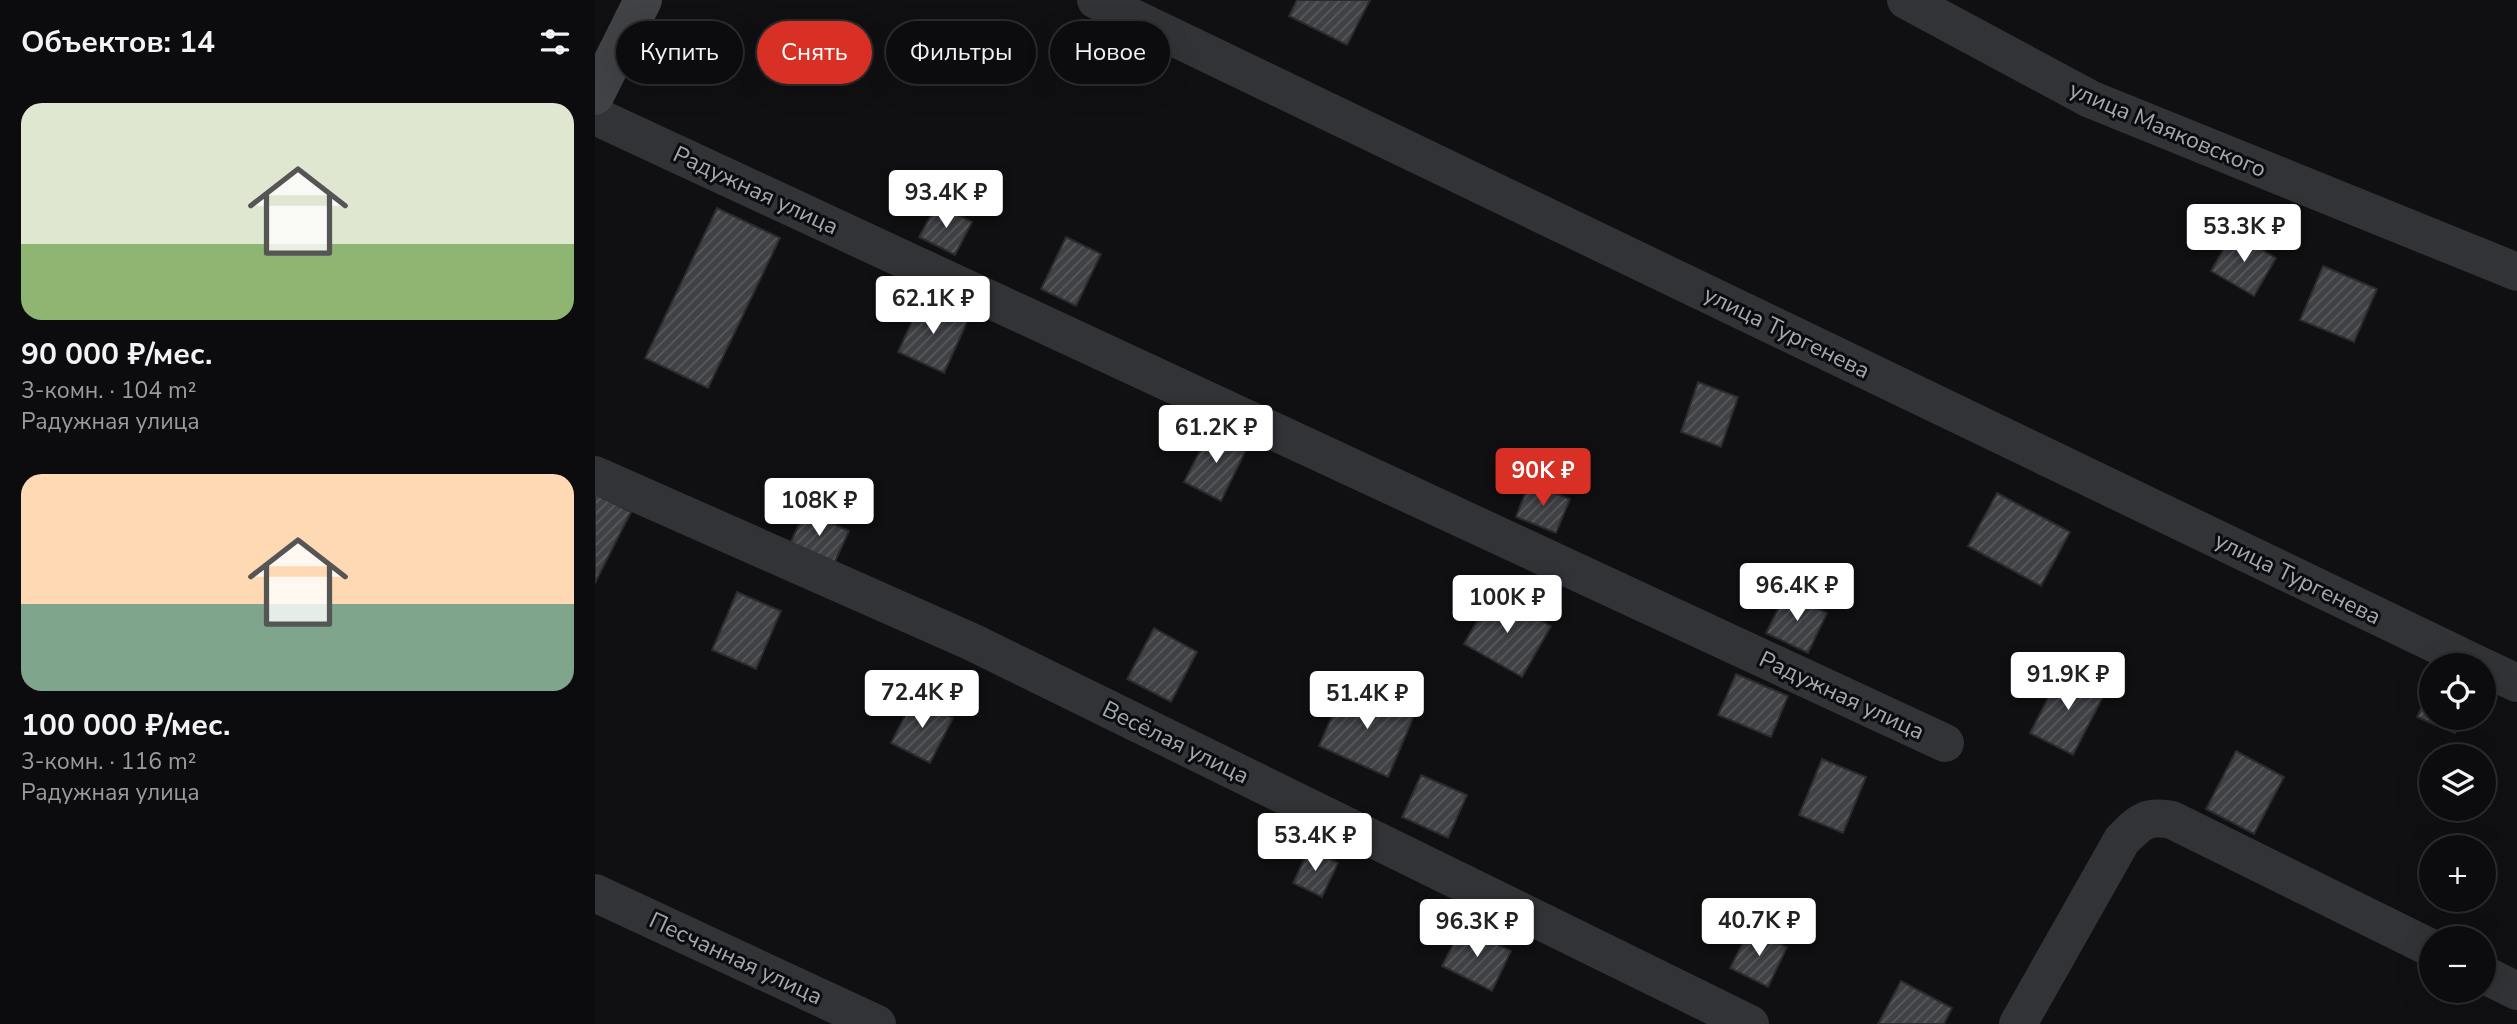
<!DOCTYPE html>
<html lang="ru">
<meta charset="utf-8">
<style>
:root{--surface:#0c0c0e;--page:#1a1a1c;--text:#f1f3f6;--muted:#9a9b9e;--line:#2c2c2e;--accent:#d93025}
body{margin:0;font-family:"Nunito Sans",sans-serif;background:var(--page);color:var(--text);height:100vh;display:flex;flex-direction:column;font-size:26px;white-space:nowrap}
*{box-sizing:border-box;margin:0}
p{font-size:23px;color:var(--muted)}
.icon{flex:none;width:38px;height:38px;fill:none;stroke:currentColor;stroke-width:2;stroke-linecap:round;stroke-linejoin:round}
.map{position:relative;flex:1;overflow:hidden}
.sheet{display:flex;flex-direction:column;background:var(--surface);width:595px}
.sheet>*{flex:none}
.banner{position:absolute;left:21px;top:21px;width:665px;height:63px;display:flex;gap:14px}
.tools{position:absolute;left:1824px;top:653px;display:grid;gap:14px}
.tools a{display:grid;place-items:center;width:77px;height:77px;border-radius:50%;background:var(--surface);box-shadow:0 7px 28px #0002,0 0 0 2px var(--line);font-size:35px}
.price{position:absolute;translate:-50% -60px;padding:0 16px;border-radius:7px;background:#fff;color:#222;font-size:23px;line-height:46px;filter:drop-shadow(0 2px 4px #0008)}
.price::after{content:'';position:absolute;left:50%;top:42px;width:21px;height:16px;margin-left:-10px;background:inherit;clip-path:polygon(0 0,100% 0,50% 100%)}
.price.on{background:var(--accent);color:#fff}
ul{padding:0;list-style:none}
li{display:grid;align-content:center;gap:14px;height:371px;padding:0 21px}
li span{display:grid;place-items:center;height:217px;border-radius:21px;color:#555}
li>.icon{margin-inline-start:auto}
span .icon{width:126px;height:126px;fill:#fffc;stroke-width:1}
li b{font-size:30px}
h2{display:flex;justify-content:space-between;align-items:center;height:84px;padding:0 21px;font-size:30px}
.pill{padding:0 24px;border-radius:32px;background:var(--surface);box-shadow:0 7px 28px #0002,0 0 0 2px var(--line);font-size:24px;line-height:63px}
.pill.on{background:var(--accent);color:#fff}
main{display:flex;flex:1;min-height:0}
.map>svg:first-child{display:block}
</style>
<main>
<section class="sheet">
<h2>Объектов: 14<svg class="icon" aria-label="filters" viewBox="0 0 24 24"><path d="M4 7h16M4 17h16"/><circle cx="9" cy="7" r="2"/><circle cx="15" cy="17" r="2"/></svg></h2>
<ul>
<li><span style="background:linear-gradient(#dfe7d0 65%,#8fb573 0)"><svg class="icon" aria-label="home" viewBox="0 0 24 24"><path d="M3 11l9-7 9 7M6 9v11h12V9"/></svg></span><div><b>90 000 ₽/мес.</b><p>3-комн. · 104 m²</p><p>Радужная улица</p></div></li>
<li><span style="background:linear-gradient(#ffd9b3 60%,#7fa58c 0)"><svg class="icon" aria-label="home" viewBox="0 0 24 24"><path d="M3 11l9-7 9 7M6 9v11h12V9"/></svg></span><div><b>100 000 ₽/мес.</b><p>3-комн. · 116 m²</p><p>Радужная улица</p></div></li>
</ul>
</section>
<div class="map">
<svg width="1922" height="1024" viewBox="0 0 1922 1024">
<defs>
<pattern id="building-hatch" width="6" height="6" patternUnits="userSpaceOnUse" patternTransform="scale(1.75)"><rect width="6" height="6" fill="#3f4145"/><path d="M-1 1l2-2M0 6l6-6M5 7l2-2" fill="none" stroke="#585a5d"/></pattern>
</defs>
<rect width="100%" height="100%" fill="#101012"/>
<!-- building -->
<path fill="url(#building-hatch)" stroke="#2b2b2e" stroke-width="2" d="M702,0h73l-23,45 -58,-29z
M342,204l35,18 -17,33 -36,-18z
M122,208l63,30 -72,150 -63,-30z
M1638,233l43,25 -22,38 -43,-25z
M471,237l35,17 -25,52 -35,-17z
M1728,266l54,23 -23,53 -54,-22z
M327,299l46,21 -24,53 -46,-21z
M1103,382l40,15 -17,50 -40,-15z
M616,429l36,19 -26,53 -37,-19z
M934,483l41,16 -14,34 -40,-16z
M1402,493l73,39 -29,54 -73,-40z
M0,494l36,18 -36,71z
M210,511l44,20 -16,35 -44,-20z
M142,592l44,19 -25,58 -44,-19z
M898,593l58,33 -29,51 -58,-33z
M1191,593l41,20 -19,40 -42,-20z
M559,628l43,24 -26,50 -44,-23z
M1468,669l43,22 -33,64 -43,-22z
M1141,674l52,22 -17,41 -53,-22z
M750,686l69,30 -26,61 -69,-31z
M1836,687v31h32l-8,15 -38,-16z
M319,698l39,20 -23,45 -39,-20z
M1641,751l48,26 -30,57 -48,-25z
M1227,759l44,18 -23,56 -44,-18z
M826,775l46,20 -19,43 -46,-21z
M714,849l29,14 -16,34 -29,-14z
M867,927l49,24 -19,40 -50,-25z
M1155,929l37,18 -19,40 -38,-19z
M1306,981l51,27 -8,16h-66z"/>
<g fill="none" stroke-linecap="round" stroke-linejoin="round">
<!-- minor -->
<path stroke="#323336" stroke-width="38" d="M501,0l1383,665
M1311,0l184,99 427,173
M0,116l1350,627
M0,475l377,167 778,382
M1888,667l34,16
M0,893l282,131
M1888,974l34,17
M1423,1024l104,-184c18,-18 24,-25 50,-20l259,128"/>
<!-- secondary -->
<path stroke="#404246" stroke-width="38" d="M0,96l48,-96"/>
</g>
<g text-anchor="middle" stroke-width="6" stroke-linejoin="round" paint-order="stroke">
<!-- street labels -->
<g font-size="23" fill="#a3a8b1" stroke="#0b0c0d">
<text transform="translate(1573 129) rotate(23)" y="8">улица Маяковского</text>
<text transform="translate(161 190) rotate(25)" y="8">Радужная улица</text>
<text transform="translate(1192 332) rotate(26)" y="8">улица Тургенева</text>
<text transform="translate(1703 578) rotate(26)" y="8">улица Тургенева</text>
<text transform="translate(1247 695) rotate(25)" y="8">Радужная улица</text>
<text transform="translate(581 742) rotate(26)" y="8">Весёлая улица</text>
<text transform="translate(141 958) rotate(25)" y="8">Песчанная улица</text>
</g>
</g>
</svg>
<div class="tools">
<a><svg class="icon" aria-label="locate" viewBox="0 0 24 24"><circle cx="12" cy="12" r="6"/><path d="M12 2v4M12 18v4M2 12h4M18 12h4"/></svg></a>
<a><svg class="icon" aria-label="layers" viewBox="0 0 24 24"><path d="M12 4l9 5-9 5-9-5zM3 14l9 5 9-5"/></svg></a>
<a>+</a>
<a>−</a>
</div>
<b class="price" style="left:351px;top:230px">93.4K ₽</b>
<b class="price" style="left:1649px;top:264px">53.3K ₽</b>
<b class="price" style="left:338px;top:336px">62.1K ₽</b>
<b class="price" style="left:621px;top:465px">61.2K ₽</b>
<b class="price on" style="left:948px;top:508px">90K ₽</b>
<b class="price" style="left:224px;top:538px">108K ₽</b>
<b class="price" style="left:1202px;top:623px">96.4K ₽</b>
<b class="price" style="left:912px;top:635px">100K ₽</b>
<b class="price" style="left:1473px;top:712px">91.9K ₽</b>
<b class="price" style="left:327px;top:730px">72.4K ₽</b>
<b class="price" style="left:772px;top:731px">51.4K ₽</b>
<b class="price" style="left:720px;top:873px">53.4K ₽</b>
<b class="price" style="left:1164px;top:958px">40.7K ₽</b>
<b class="price" style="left:882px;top:959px">96.3K ₽</b>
<div class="banner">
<a class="pill">Купить</a>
<a class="pill on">Снять</a>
<a class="pill">Фильтры</a>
<a class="pill">Новое</a>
</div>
</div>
</main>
